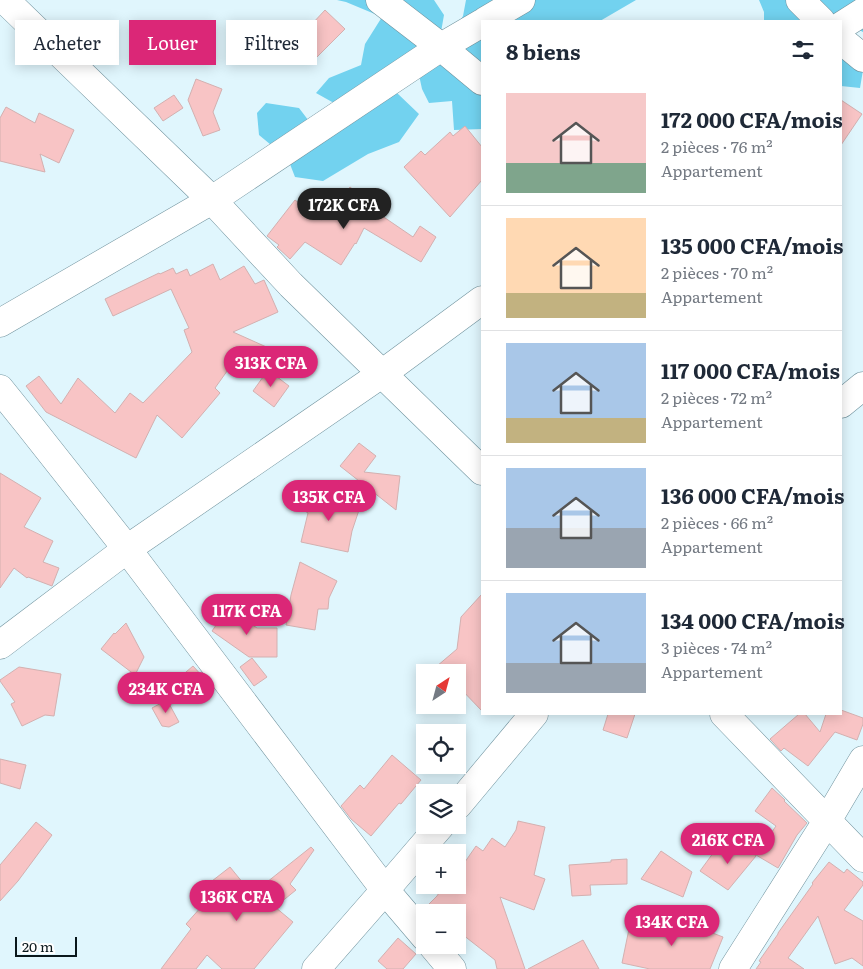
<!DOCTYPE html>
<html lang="fr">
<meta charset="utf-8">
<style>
:root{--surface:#fff;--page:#f6f6f7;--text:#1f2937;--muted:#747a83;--line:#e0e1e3;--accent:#db2777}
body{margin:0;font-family:Literata,serif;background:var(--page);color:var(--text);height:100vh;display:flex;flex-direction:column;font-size:19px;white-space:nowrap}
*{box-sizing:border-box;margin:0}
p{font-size:16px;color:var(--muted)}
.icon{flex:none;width:28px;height:28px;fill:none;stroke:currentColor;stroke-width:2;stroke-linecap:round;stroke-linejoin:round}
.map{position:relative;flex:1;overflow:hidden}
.details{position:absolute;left:481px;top:20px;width:361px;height:695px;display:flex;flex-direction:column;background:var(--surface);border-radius:0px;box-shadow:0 2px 12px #0003}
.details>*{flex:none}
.hud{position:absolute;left:15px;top:20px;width:391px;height:45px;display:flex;gap:10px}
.needle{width:32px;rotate:36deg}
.buttons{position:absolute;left:416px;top:664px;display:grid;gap:10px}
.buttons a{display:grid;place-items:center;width:50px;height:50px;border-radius:0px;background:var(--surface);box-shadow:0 2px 12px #0003;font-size:25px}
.scale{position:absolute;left:15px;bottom:12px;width:62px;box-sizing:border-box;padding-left:5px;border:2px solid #0a181c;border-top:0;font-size:14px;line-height:18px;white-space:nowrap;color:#0a181c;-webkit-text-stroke:4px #fff;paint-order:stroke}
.price{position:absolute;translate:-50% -42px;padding:0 11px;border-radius:18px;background:var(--accent);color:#fff;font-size:16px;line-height:32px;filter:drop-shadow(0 1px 2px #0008)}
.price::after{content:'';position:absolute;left:50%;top:30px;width:15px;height:11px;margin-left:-8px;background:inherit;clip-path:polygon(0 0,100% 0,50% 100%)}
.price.active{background:#222;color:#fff}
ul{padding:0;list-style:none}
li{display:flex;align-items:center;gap:15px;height:125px;padding:0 25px}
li+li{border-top:1px solid var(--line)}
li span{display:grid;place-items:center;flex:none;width:140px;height:100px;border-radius:0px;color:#555}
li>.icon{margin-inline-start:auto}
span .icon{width:60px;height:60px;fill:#fffc;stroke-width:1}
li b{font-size:21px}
h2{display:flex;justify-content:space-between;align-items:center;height:60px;padding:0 25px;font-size:21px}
.tag{padding:0 18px;border-radius:0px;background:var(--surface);box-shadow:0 2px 12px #0003;font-size:18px;line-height:45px}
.tag.active{background:var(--accent);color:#fff}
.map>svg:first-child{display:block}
</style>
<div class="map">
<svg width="863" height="969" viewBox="0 0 863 969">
<rect width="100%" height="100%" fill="#e0f6fd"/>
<!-- forest -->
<path fill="#72d2ef" d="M337,0h97l10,15 -3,17 14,-2 8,-14 3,-16h170l-36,21h-118v108l-28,1 -2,-29 -23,2 -7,-14 -6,-28 -19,32 22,21 -20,28 -31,12 -45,27 -28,-4 -7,-18 -29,-24 -2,-22 9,-10 33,5 16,21 35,-17 -34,-19 13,-15 32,-13 4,-21 17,-27 -36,-15z
M759,0h104v32l-21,-11h-78v-9z
M841,52l22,18 -3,18 -19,-2z"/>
<!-- building -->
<path fill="#f8c4c5" stroke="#d3b0b0" d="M325,10l20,19 -35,35 -15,-11 7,-11 -4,-3z
M196,79l26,10 -9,23 7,18 -17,6 -15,-36z
M174,95l9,13 -20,13 -9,-13z
M841,100l21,14 -21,31z
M6,107l29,16 4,-10 35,17 -15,33 -19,-9 5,18 -45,-11v-43z
M465,126l17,21v33l-32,37 -46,-50 17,-16 4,4 25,-23 3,4z
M350,187l21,17 -2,3 44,30 7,-11 16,11 -15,25 -57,-34 -8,16 -1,-1 -14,22 -36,-23 -15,17 -13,-12 2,-2 -12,-9 28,-36 27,20z
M213,264l7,16 24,-14 11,18 9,-4 14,32 -45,20 49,22 -7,15 -35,-16 -25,35 5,5 -38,45 -25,-23 -21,43 -90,-46 -20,-26 13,-10 22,28 17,-26 37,35 15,-20 13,10 49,-51 -8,-22 5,-2 -18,-39 -58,27 -8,-17 54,-26 1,1 13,-6 3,6 11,-5 3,7z
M268,370l21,16 -15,21 -21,-16z
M359,443l17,13 -12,16 36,4 -4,34 -56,-44z
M0,473l41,25 -17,29 29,14 -10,21 16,6 -7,18 -24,-9 -1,1 -13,-10 -14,20z
M318,487l41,23 -7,21 -4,21 -47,-10 7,-29 -3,-2z
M300,562l37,19 -8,17 -1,11h-10l-3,21 -29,-5 5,-30z
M482,594v117l-24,-25v-14h-28l27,-23 4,-32z
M228,608l29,20h20v29h-28l-37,-26z
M126,623l18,34 -9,18 -34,-26 13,-16 1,1z
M252,658l15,19 -13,9 -14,-19z
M193,666l20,22 -14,13 -20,-23z
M19,667l42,7 -7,42 -9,-1 -23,11 -11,-22 4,-2 -15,-21v-1z
M167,700l12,22 -10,5 -7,-1 -10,-18z
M841,710l22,8v6l-6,16 -22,-8 -27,34 -24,-18 -3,3 -11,-12 29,-25h6l15,18 6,-18h15z
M608,714h27l-8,24 -24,-8z
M392,755l29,25 -20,24 -2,-1 -28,33 -20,-17 -10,-13 19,-21 4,4z
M0,759l26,6 -6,24 -20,-6z
M772,788l13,12 -1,1 23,22 -10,12 -19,33 -22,-13 20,-29 -21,-15z
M518,821l27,6 -11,48 11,4 -11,31 -34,-13 25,72h-28l-2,-9 -37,-29v-19h-33l-2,-2 14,-14 7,-11h14v-13l18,-26 7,5 9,-13 13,9 11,-17z
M36,822l16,13 -34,46 -18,20v-36z
M739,841l17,15 -28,34 -28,-19 19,-26 11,7z
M311,847l3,3 -24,34 6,6 -21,17 18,15 -39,47h-32l-15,-14 -11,14h-35l30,-40 -5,-5 24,-27 -7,-9 27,-21 22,27z
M661,851l31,21 -9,25 -42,-18z
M627,859v25l-37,1 1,10 -19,1 -3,-31 42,-3v-2z
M829,862l15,11 3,-4 16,13v3l-19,25 19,11v45l-11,-8 -17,6 -17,-48 -30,42 16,11h-48l5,-7 -2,-1 19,-27v-1l35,-49 -1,-1z
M663,914l60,23 -13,32h-60l-28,-6 7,-34 23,5 3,-14 5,1z
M398,938l18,16 -13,15h-16l-9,-8z
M583,940l16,29h-71z"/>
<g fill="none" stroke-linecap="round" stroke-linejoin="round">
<!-- minor casing -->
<g stroke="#71939e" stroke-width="29">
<path id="minor" d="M5,0l207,200 79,85 191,186
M380,0l61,47 41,34
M800,0l21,21
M485,21l36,-21
M841,26l22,-14
M841,40l22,18
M0,323l212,-123 229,-153 41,-24
M0,389l29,36 98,124 258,341 40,47
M841,404l22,-18
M0,645l127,-96 256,-176 99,-73
M724,714l139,144
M458,805l76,-91
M432,945l20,24
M316,969l69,-79 56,-65
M733,969l94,-148 36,-61"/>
</g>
<!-- minor -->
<use href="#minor" stroke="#fff" stroke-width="28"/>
</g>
</svg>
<div class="buttons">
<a><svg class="needle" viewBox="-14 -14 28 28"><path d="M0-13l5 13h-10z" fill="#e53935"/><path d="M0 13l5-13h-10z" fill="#747a83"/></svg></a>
<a><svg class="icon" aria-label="locate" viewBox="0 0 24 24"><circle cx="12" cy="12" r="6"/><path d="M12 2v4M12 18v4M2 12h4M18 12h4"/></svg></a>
<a><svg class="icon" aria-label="layers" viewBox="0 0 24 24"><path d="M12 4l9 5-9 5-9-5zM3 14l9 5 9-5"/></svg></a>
<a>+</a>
<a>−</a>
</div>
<div class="scale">20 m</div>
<b class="price active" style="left:344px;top:230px">172K CFA</b>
<b class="price" style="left:271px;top:388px">313K CFA</b>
<b class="price" style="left:329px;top:522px">135K CFA</b>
<b class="price" style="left:247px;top:636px">117K CFA</b>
<b class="price" style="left:166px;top:714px">234K CFA</b>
<b class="price" style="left:728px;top:865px">216K CFA</b>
<b class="price" style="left:237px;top:922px">136K CFA</b>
<b class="price" style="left:672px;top:947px">134K CFA</b>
<div class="hud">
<a class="tag">Acheter</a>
<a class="tag active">Louer</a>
<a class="tag">Filtres</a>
</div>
<section class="details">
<h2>8 biens<svg class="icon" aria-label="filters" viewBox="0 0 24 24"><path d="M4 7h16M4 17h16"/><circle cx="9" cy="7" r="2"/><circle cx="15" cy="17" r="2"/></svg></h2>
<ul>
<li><span style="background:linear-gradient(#f6c9c9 70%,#7fa58c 0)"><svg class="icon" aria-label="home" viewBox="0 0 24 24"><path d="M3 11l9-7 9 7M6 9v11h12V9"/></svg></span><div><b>172 000 CFA/mois</b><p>2 pièces · 76 m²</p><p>Appartement</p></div></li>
<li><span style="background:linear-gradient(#ffd9b3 75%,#c2b280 0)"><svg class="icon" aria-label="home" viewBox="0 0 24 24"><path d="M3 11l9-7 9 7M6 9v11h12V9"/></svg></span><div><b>135 000 CFA/mois</b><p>2 pièces · 70 m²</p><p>Appartement</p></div></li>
<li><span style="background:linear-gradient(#a9c7e8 75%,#c2b280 0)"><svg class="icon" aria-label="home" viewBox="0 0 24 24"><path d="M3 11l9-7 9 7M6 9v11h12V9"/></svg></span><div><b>117 000 CFA/mois</b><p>2 pièces · 72 m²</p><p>Appartement</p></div></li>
<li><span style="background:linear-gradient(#a9c7e8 60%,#9aa5b1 0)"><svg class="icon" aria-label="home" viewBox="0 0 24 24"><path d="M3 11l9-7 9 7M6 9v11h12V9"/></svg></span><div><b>136 000 CFA/mois</b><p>2 pièces · 66 m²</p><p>Appartement</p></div></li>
<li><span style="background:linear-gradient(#a9c7e8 70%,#9aa5b1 0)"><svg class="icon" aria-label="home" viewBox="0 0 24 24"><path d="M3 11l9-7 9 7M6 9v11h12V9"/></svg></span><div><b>134 000 CFA/mois</b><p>3 pièces · 74 m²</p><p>Appartement</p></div></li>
</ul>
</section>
</div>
